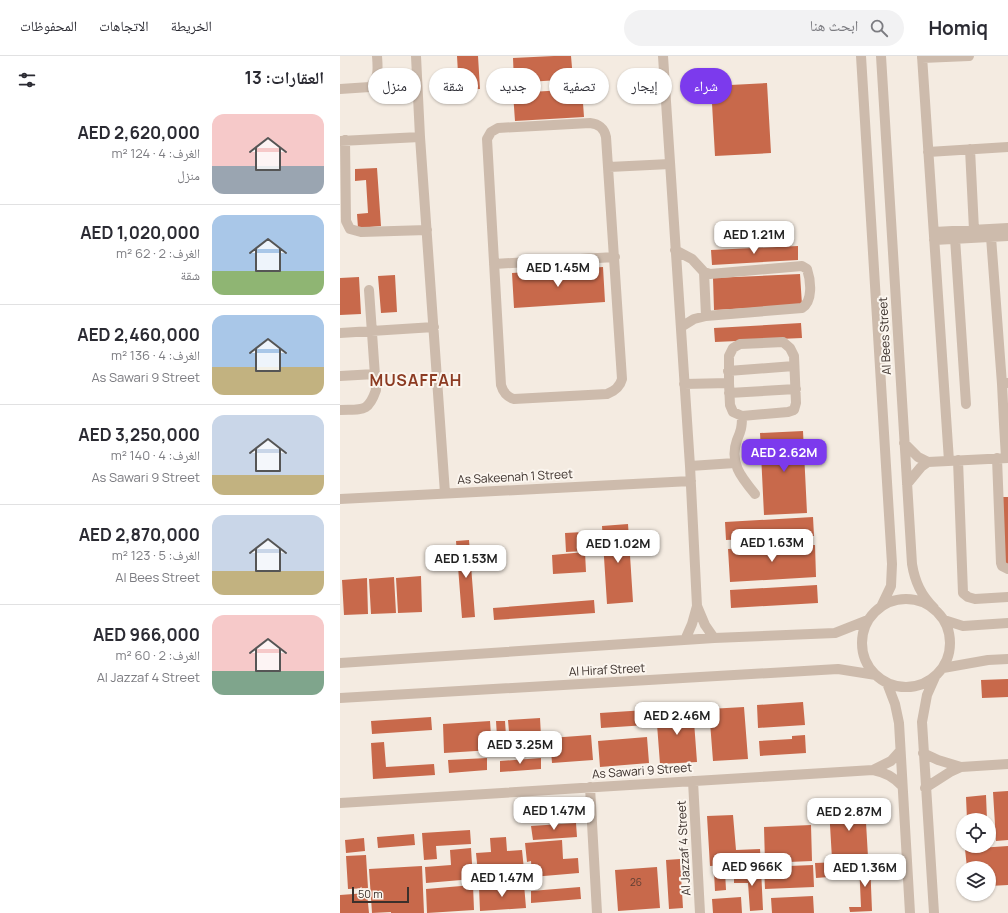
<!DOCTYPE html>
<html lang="ar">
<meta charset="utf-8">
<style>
:root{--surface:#fff;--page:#f2f2f3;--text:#2b2b33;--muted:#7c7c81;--line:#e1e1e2;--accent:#7c3aed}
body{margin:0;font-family:Manrope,"Noto Naskh Arabic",sans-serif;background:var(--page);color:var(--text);direction:rtl;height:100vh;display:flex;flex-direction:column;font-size:15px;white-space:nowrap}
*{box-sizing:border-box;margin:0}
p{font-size:13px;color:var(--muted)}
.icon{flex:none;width:22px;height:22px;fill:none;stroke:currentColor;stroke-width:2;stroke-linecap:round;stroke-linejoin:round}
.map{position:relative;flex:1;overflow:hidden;direction:ltr}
.sheet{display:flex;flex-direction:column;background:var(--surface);width:340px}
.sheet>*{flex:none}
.banner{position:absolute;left:12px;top:12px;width:380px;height:36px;direction:rtl;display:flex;gap:8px}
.controls{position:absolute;left:616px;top:757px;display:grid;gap:8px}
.controls a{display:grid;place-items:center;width:40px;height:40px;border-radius:50%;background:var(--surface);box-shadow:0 1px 3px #0004;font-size:20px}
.scale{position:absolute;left:12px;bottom:10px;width:57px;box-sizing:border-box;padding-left:4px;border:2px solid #3b302b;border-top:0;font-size:11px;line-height:14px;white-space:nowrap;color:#3b302b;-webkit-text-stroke:3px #fbf5ee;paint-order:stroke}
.price{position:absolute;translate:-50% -34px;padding:0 9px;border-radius:8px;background:#fff;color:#222;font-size:13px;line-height:26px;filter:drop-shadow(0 1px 2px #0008)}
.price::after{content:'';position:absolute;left:50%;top:24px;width:12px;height:9px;margin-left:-6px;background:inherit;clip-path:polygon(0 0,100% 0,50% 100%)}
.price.active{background:var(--accent);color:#fff}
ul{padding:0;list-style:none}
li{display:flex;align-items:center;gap:12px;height:100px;padding:0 16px}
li+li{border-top:1px solid var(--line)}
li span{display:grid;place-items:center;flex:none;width:112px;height:80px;border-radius:12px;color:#555}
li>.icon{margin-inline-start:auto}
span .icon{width:48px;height:48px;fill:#fffc;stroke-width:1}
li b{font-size:17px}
h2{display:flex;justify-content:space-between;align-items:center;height:48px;padding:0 16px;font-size:17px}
.tag{padding:0 14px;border-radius:18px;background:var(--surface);box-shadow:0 1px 3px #0004;font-size:14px;line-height:36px}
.tag.active{background:var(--accent);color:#fff}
header{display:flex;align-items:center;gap:24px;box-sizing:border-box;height:56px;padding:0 20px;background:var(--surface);border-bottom:1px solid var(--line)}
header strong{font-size:19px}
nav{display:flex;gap:22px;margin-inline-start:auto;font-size:14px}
.search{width:280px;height:36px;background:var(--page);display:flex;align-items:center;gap:10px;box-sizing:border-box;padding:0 14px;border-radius:22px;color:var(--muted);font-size:15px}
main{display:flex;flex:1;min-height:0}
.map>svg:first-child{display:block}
</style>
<header>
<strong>Homiq</strong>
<div class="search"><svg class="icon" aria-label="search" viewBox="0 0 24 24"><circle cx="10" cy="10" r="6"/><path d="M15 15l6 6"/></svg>ابحث هنا</div>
<nav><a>الخريطة</a><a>الاتجاهات</a><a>المحفوظات</a></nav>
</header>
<main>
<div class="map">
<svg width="668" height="857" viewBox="0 0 668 857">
<rect width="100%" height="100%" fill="#f4ebe1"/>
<!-- building -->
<path fill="#c8694b" d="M117,0h21l2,33 -21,1z
M214,0h17l2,23 -59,4 -1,-25z
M427,27l4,70 -56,3 -4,-70z
M242,33l2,28 -69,4 -2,-28z
M37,112l4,58 -23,2 -1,-14 11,-1 -2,-33 -11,1v-12z
M458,190v14l-86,5 -1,-15z
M263,211l2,35 -91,6 -2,-35z
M460,218l2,31 -88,5 -1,-32z
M55,219l2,37 -16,1 -3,-37z
M19,221l2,37 -21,1v-37z
M461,267l1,15 -87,4 -1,-14z
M463,375l4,82 -43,2 -4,-82z
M660,441h8v68h-4z
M473,461l1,19 -88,4 -1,-18z
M288,468l5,78 -26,2 -5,-78z
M243,476l2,19 -19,1 -1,-19z
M129,484l6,77 -13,1 -6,-77z
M475,489l1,32 -86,5 -2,-33z
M245,496l1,20 -33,2 -1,-19z
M81,520l1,36 -24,1 -2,-35z
M54,521l2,36 -25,1 -2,-35z
M27,522l1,36 -24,1 -2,-35z
M477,529l1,18 -87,5 -1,-18z
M254,544l1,13 -101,7 -1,-12z
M668,623v18l-26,1 -1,-18z
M463,646l2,23 -47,3 -1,-23z
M404,651l4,52 -35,2 -4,-52z
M353,652l4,54 -37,2 -4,-53z
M306,654l1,15 -46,3 -1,-15z
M91,661l1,13 -60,4 -1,-13z
M200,662l2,36 -31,2 -3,-36z
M150,665l2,29 -48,3 -1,-29z
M156,665h9l1,15 -9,1z
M251,679l2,25 -41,3 -2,-25z
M465,679l1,18 -46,3 -1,-15 33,-2v-3z
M307,681l2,26 -49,4 -2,-26z
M44,686l2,25 48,-3 1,11 -62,4 -2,-36z
M147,702v12l-38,3 -1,-13z
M201,702v11l-41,3v-11z
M668,735v49l-12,1 -3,-49z
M646,739l1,25h-20l-1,-23z
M525,749l3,52 -36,2 -3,-51z
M393,759l3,35 24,-1 1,14 -51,3 -3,-50z
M236,767l1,14 -44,3 -2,-14z
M471,769l1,36 -47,2 -1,-36z
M130,774l1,14 -35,2 1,13 -13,1 -2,-27z
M74,778l1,11 -37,3 -1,-11z
M166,781l1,14 15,-1 2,20 -46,3 -2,-20 15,-1 -1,-14z
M24,782l1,13 -19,2 -1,-13z
M222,784l1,19 15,-1 1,15 -47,4 -1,-16 -4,1 -2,-19z
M668,790v39l-19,1v-18h-22l-2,-19z
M131,792l2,31 -47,4 -1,-16 26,-2 -1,-15z
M26,799l2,33 -20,1 -2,-33z
M340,803l3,49 -14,1 -3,-49z
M530,805l2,50 -22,1 -1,-5h12l-2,-45z
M500,806l1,14 -25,2 -1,-15z
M473,809l1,22 -49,2 -1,-22z
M82,810l2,47h-33v-1l-19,1 -3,-44z
M317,811l3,41 -42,3 -3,-41z
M421,813l2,41 -13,1 -2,-28h-14v-12z
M385,815l1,19 -11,1 -1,-19z
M184,828l2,24 -46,3 -1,-24z
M133,829l1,25 -47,3 -1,-24z
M240,831l1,12 -50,4v-12z
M27,837l2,20h-29v-18z
M473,840l1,17h-42l-1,-15z
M401,841l1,16h-29l-1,-14z"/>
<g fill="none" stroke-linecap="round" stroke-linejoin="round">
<!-- minor -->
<path stroke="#cdbbac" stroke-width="10" d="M76,0l4,81 25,356
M323,0l27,410 7,140 -5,18 -7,16
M521,0l31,508 -1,22 -10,21
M541,0l31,508c3,18 9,31 22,44
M582,0l27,405
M582,2l47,-2
M0,33l30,-2c9,-11 8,-17 7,-31
M250,67c9,1 14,5 16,14l16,242c-2,8 -7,12 -15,15l-93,5c-7,-2 -11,-7 -13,-14l-14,-246 4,-7 7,-4z
M5,84l1,81 4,8 11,3 66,-2
M0,85l80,-4
M630,93l4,81
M588,96l80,-5
M269,111l61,-3
M594,176l74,-4
M651,181l11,147 6,-1
M615,182l11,166
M594,184l74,-4
M335,194l17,9 12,13 6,2 92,-8 5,3c4,12 6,32 -5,39l-96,8 -12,3 -13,8
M154,208l121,-7
M364,216l2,44
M0,277l94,-6
M388,315l66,-5
M0,320l35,-2
M344,328l45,-1v-27l4,-8 7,-4 43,-2 7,6 4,8 2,47 -2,7 -6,2 -46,4 -9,-4 -3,-7 -1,-22
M662,328l2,40h4
M389,337l67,-4
M0,354c22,-1 28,3 36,-20l-7,-100
M402,360c0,11 -1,15 -5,24 -8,23 4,37 18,54
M664,368l2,34
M564,387l14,14 10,5 80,-4
M657,402l4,105 1,3 6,3
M618,404l5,133 5,4 7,2 33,-2
M350,410l45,-3
M567,428l14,-17 7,-5
M0,443l351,-18
M522 587a44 44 0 1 1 88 0a44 44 0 1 1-88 0Z
M357,550l8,19 9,13
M604,564l19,6 45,-3
M0,607l374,-25 121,-5 33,-13
M603,612l45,-8 20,-1
M547,627l8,21 4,19 11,190
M0,642l498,-29 38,6
M583,697l15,7 23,7 47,-3
M533,714l18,-9 9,-10
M353,725l7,132
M250,731l7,126
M585,732l25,-16 11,-5
M0,747l533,-33c12,2 21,7 29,16
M594,857l-12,-191 5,-27 8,-18"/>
</g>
<g text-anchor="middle" stroke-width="4" stroke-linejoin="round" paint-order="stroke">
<!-- number labels -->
<g font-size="10" fill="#5e3e33">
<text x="296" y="830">26</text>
</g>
<!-- street labels -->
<g font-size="12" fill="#3b302b" stroke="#fbf5ee">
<text transform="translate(545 280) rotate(-93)" y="4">Al Bees Street</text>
<text transform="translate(175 421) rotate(-3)" y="4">As Sakeenah 1 Street</text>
<text transform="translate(267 614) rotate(-3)" y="4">Al Hiraf Street</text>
<text transform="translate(302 715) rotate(-4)" y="4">As Sawari 9 Street</text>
<text transform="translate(344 792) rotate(-93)" y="4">Al Jazzaf 4 Street</text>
</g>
<!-- district labels -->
<g font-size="16" font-weight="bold" letter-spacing="1" fill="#8c3b22" stroke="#fbf5ee">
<text x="76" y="330">MUSAFFAH</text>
</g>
</g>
</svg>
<div class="controls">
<a><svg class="icon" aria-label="locate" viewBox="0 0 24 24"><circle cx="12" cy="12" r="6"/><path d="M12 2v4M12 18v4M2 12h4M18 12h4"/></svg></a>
<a><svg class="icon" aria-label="layers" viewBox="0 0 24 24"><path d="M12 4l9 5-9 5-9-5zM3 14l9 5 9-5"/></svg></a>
</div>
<div class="scale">50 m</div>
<b class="price" style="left:414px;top:199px">AED 1.21M</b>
<b class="price" style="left:218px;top:232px">AED 1.45M</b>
<b class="price active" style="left:444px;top:417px">AED 2.62M</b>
<b class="price" style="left:432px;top:507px">AED 1.63M</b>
<b class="price" style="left:278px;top:508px">AED 1.02M</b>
<b class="price" style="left:126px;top:523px">AED 1.53M</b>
<b class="price" style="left:337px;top:680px">AED 2.46M</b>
<b class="price" style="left:180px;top:709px">AED 3.25M</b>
<b class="price" style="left:214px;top:775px">AED 1.47M</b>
<b class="price" style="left:509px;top:776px">AED 2.87M</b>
<b class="price" style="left:412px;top:831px">AED 966K</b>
<b class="price" style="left:525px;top:832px">AED 1.36M</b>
<b class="price" style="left:162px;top:842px">AED 1.47M</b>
<div class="banner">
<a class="tag active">شراء</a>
<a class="tag">إيجار</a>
<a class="tag">تصفية</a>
<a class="tag">جديد</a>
<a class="tag">شقة</a>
<a class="tag">منزل</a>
</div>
</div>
<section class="sheet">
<h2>العقارات: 13<svg class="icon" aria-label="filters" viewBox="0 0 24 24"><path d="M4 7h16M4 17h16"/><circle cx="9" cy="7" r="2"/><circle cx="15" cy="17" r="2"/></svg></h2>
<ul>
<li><span style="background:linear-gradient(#f6c9c9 65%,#9aa5b1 0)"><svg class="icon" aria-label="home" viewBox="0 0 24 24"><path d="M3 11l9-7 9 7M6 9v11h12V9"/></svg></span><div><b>AED 2,620,000</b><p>الغرف: 4 · 124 m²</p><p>منزل</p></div></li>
<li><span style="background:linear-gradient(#a9c7e8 70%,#8fb573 0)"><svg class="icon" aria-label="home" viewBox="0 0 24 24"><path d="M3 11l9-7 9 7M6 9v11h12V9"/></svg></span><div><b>AED 1,020,000</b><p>الغرف: 2 · 62 m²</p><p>شقة</p></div></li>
<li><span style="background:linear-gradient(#a9c7e8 65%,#c2b280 0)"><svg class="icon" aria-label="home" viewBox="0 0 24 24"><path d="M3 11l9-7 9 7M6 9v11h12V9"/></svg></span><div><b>AED 2,460,000</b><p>الغرف: 4 · 136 m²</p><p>As Sawari 9 Street</p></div></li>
<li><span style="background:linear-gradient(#c9d6e8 75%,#c2b280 0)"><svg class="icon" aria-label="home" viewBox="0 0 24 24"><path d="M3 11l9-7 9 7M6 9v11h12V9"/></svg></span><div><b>AED 3,250,000</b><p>الغرف: 4 · 140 m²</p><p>As Sawari 9 Street</p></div></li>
<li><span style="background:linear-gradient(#c9d6e8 70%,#c2b280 0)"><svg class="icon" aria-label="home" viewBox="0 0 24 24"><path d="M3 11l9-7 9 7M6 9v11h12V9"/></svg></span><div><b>AED 2,870,000</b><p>الغرف: 5 · 123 m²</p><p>Al Bees Street</p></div></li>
<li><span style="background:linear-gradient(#f6c9c9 70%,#7fa58c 0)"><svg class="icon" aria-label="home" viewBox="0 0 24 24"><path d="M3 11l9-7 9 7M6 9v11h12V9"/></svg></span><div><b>AED 966,000</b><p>الغرف: 2 · 60 m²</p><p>Al Jazzaf 4 Street</p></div></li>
</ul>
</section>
</main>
